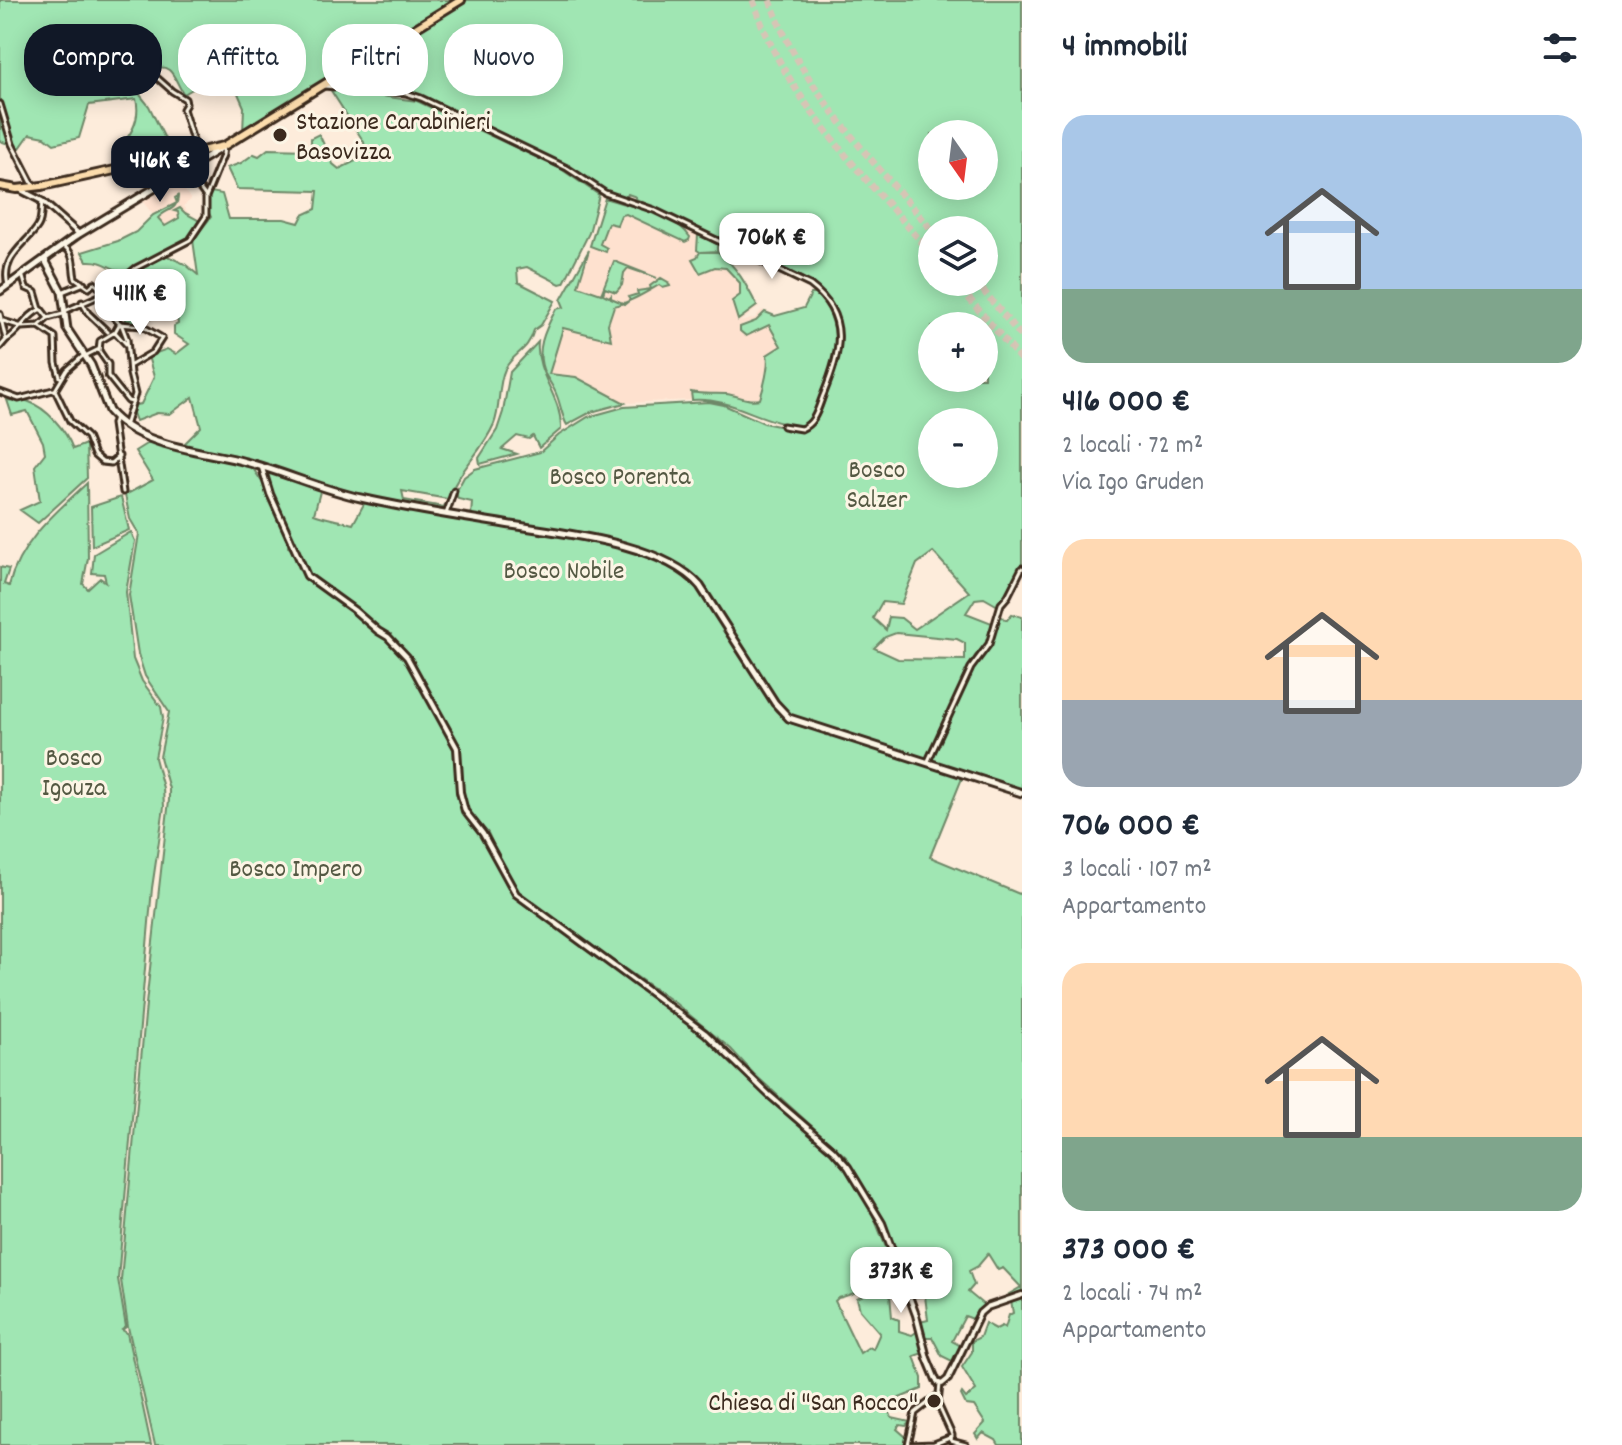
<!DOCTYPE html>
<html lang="it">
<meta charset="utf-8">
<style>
:root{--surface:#fff;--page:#f2f2f3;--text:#1f2937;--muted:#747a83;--accent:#111827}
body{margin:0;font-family:Dekko,sans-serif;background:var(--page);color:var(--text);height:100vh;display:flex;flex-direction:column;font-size:30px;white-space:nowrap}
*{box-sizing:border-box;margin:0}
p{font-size:26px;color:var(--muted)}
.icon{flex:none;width:44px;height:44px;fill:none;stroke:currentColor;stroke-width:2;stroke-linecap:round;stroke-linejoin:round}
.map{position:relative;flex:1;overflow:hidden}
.sheet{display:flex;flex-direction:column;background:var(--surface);width:600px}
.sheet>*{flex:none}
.banner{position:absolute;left:24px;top:24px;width:760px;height:72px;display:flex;gap:16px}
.needle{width:52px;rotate:166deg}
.controls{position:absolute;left:918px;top:120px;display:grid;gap:16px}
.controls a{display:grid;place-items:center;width:80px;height:80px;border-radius:50%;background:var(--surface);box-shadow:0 4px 20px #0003;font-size:40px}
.price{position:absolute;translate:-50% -68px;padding:0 18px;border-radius:16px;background:#fff;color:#222;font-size:26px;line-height:52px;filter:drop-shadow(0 2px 4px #0008)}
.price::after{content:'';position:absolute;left:50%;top:48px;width:24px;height:18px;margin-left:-12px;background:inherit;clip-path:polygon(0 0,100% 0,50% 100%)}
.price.active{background:var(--accent);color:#fff}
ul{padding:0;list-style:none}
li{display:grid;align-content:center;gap:16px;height:424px;padding:0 40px}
li span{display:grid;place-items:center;height:248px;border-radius:24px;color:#555}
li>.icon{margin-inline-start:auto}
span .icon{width:144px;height:144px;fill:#fffc;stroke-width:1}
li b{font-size:34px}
h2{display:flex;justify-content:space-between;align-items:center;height:96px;padding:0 40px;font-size:34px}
.tag{padding:0 28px;border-radius:32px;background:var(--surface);box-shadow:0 4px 20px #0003;font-size:28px;line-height:72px}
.tag.active{background:var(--accent);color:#fff}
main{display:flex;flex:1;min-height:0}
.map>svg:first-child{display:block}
</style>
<main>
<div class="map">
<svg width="1022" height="1445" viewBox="0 0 1022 1445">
<rect width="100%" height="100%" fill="#fdecdb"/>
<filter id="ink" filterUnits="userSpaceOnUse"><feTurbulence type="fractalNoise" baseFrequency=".0125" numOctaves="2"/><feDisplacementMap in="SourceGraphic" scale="16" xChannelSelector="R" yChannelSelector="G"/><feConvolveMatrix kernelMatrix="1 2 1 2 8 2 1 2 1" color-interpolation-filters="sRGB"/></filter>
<g filter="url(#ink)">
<!-- built -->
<path fill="#fee1cf" d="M178,180l13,20 -8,6 6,8 5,1 -2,3 -27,12 -22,-28z
M626,214l28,15 33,3 -4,-4 16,7v7l4,-5 -6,12 21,3h-18l-1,20 3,2 7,-6 12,-1 15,9 6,13 -4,31 19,-14 2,1 -19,15 15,-4 7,-8 3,2 -9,9 -13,3 -4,5 7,7 23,-11 12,22 -13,8 1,7 -5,14 -4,23 -9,2 -25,-7 -17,2 -17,-4v8l-67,3 -49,-26 -27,-2 14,-48 47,12 -2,-15 6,-18 7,-1 -43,-20 12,-39 16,5 -6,-7 8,-21z"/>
<!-- green -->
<path fill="#a0e6b3" stroke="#6e8868" stroke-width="2" fill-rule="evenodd" d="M0,0h456l-213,133 1,-26 -7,-16 4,-3 -11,-21 -18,6 -5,-17 -18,6 12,22 -17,10c-6,-7 -8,-18 -15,-24 -13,-9 -29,7 -37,15l17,21 17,35 8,-1 5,13 -55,12 -6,-9 -1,-7c14,-13 24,-30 19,-50l-47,6 -10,33 -25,6 -9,-7 -15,-3 -10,14 -20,-7z
M467,0h555v564l-24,42 -14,-8 -9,1 -9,14 26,10 -5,19 -12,14 -12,23 -36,80 -115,-35 -19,-7 -11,-9 -77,-119 -13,-14 -25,-15 -111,-31 -85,-13 1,-14 -14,-3 -2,-7 8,-15 11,-8 65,-17 19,-17 29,-18 36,-10 85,-5 15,3 40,18 38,8c17,-7 21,-24 26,-40 18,-49 21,-82 -26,-114l-166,-78v-2l-8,-3 -2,4 -24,-9 -35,-24 -142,-68c-22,-8 -47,-4 -66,-17l-2,-6 8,-10zM932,134h52v52h-52zM932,230h52v52h-52zM932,326h52v52h-52zM932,422h52v52h-52zM933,552l36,40 -54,37 -14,-11 -12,-1 -3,13 -13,-12 9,-16 19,2 16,-40zM896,633l61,6 8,4v17l-67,-1 -24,-11 11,-11z
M330,89l87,12 144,68 38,26 -10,38 -25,50 -4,1 -33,-17 -10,2 1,13 37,19 -14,24 -7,5c-6,22 -20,22 -29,39 -8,17 -4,38 -11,55 -12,28 -36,47 -46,75l-46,-8 2,9 40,7 1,-3 -1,7c-90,-15 -176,-42 -263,-64l20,-20 -8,-30 -23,17 -13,-1 -21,8 -3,-8 2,-8 6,-1 13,-27 -6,-21 19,-7 9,5 13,-10 -15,-10v-8l4,-2 -1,-8 -28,2 -8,6 -16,-1 5,-23 -16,-11 14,-13 9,9 3,-3 -7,-9 30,-19 22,10 13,11 -5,-35 18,-23c-5,-8 -5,-17 0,-25l11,2 7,25h55l15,4 4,-8 13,-6 2,-18 -81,-2 -10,-21 14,-5 13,-9 5,2 9,-7 43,1v-12l8,-4 14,30 6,5 27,-13 -2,-14z
M178,196c0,15 -13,13 -20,22l7,8 14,-8 -1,-6 -4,-1 6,-3 5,5 15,8 -11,16 -62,36c-17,-3 -21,-13 -40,-12l-5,-9 36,-11 18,-9 17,-17 24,-12 -2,-5z
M605,198c27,10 68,14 85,39l-1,3 -4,2 -59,-28 -5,1 -4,10 -9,-2 -8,21 7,4 -1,4 -16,-6z
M698,235l19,9v7l-16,1h17c19,15 28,32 39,54l-19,14 -6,-19 8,-6v-12l-14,-15 -11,-1 -15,6 -8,-14 5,-2 3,-5 -3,-2z
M589,250l-11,36 23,8 13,-33 43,17 -29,-10 -4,5 -2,12 -6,7 -11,-4 -2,6 6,3 2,-2v3l14,6 5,-4 -2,-3 10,-3 -1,-3 14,-2 -1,-3 11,-8 7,4 2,4 -7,2 -4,-3c-14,8 -30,18 -45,21l-6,18 3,16 -48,-12 -14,46 27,3 49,26 -34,9 -24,13c-5,-8 -6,-19 -10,-29 -3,-8 -8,-15 -12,-22 -11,-23 0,-44 11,-65l8,-2 -3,-7z
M811,294h6c35,40 11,82 -6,124l-9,8c-40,-2 -69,-29 -110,-26l-1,-8c13,3 23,1 35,2 12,1 21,8 34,5 3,-9 10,-35 7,-44l14,-9 -12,-21 -23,11 -6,-5v-4l16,-6 9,-9 10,4 29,-8z
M538,342c-3,33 24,54 23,87l-22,19 -6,-12 -4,3 -12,-3 -15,13 15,5 -37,10 -1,-6 18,-28 6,-18 7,-40z
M7,400c6,1 14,0 20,1 20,7 39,29 46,48l13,-5 1,34 -49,45 -18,-13 20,-9 -5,-35 10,-13 -2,-11 -16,-31 -15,4z
M151,441l25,9 76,17 14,21 23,48 -1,11 6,3 12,27 85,66 13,13 24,40 27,53 2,45 6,19 19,23 25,50 8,11 159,114 45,37 37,37 86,76 24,37 34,84c-22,-4 -41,12 -62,16l-3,3 25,52 9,-6 4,2 7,-16 -20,-23 -3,-12 23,-11 18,-1 -1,3 -7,6 2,22 7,3v11l13,4 6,-4 5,22 -9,3 8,22v11l-30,12 -2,12 2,5 18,4 -4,4 -6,-1 -3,4 9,8 -1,8h-750l-27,-118 -7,-47 25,-276 23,-204v-11l-9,-32 9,-45 -24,-36 -7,-22 -9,-59 10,-61 -9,-15 -5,-24 28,-15 -18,-29z
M266,471l55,17 -7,26c13,5 25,6 39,10l12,-22c38,7 77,14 115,21 62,10 178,16 220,67l76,121 12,11 175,54 -33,81 92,38v398l-11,4 -2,-3 12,-7 -18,-19 -5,2 -10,-16 -10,12 -9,5 5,14 -6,7 17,14 -12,13 -8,-3 -13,25 9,5 -7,16 -12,-6 -10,-19h-8l-4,-15 8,-2 -3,-24 -13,1 -4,-7 -26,-73 -36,-60 -92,-83 -23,-25 -56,-46 -149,-102 -13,-14 -25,-54 -21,-23 -6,-27 -3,-39 -50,-89 -19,-21 -10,-4 -25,-23 -43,-30 -35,-75z
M87,483l1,75 -5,26 5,5 12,-11 6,4 -2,-8 -12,-1 2,-19 37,-22 4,9 -9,51 7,67 9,22 19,26 2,11 -8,40 8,30 1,19 -12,81 -34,391 8,48 -4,3 5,3 24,112h-151v-878l9,2 -5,15 5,2c10,-43 47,-74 78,-103z
M121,497l8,33 -37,16 -1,-39z
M1012,614l10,3v173l-91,-30 41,-89 20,-27 7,-29 8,5z
M1022,1297v148h-23l-3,-5 -13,-7 -5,6 -3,-5 10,-11 -11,-17 -8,-1 -5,-10 1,-2 4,5 10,-8 -14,-23 10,-15v-11l8,-4 5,-14 11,6 6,-3 3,2 4,-13 4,-2 -2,-12z"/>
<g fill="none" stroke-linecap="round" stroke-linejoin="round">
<!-- motorway-tunnel -->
<path stroke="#d6c5b5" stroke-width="7" stroke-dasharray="7 3.5" stroke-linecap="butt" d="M753,0c31,99 113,177 179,254
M770,0c31,89 102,159 162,230
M955,282l67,79
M976,282l46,55"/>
<!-- minor casing -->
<g stroke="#3b2a1e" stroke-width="9">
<path id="minor" d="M345,73l23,15
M154,75l18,16 13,8 1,5 -3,5 13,41
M345,75l2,10 5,4
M358,83l-2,-8 5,-11
M324,86l82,7 15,5 146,70 38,25 49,17 156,75c41,31 30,68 14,108 -6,14 -8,30 -23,36l-18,-3
M0,104l12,40 21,41
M187,171l19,26
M64,246c12,10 8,19 11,32l14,10 5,-5 12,10v16l16,17 5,13 3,35 5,20 -9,29
M22,274l4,14 9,4 5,17
M8,285c-8,-28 19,-41 30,-59 4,-6 3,-17 4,-25
M62,292l22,-9
M82,302l6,11 20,19
M65,311l43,-19 28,-24 54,-28 16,-24v-19l17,-42 1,-9
M0,314l6,26 -6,7
M0,320l22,7 17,-1 16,11 1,26 4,14
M120,323l-5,9 -15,9 -1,10 9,13v12l20,25 4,1
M120,324l22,2 20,12 -9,14 -22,13
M39,326l9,-8 15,-4
M115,332l11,12
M6,340c14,-8 20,-25 35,-31l7,9
M85,356l14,-7
M55,390l15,31 17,16 7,18 8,7 9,1 8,-7
M55,390l12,-20 17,-15
M0,392l19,7 34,-9
M115,417l-2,7 10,68
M446,514l8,-23
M928,761l43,-93 18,-24 12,-40 7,-8 14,-28
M940,1384l-2,20 14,31 -1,6 15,4
M908,1445l7,-32 23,-18
M909,1445l25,-1 18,-7"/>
</g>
<!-- tertiary casing -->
<g stroke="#3b2a1e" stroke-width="10">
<path id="tertiary" d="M21,190l21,11 37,33
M262,468l8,26 37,82 47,34 24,21 10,6 19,20 50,91 3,44 5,19 18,23 33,60 189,139 63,61 65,56 15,17 34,56 34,92 11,43 10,24 5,2 6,-5 32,-66 7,-6 35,-12"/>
</g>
<!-- secondary casing -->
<g stroke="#3b2a1e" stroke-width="11">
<path id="secondary" d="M45,260l17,32 5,37 24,36 18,46c30,35 88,39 129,49 42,10 81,29 123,38 48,11 96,18 144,26 55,9 157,18 195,62l75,117 14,15 233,75
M0,291l79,-57 142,-86"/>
</g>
<!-- primary casing -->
<g stroke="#3b2a1e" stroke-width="12">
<path id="primary" d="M0,186l17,3 25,-3 182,-40 237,-146"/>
</g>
<!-- minor -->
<use href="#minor" stroke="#fcf5e5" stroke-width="3"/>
<!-- tertiary -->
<use href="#tertiary" stroke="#fcf5e5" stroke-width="4"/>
<!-- secondary -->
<use href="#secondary" stroke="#fcf5e5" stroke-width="5"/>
<!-- primary -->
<use href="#primary" stroke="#fcdcac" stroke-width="6"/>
</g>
</g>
<!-- markers -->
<g fill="#3b2a1e" stroke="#fcf5e5" stroke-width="3">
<circle cx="280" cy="135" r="8"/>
<circle cx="934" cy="1401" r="8"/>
</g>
<g text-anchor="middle" stroke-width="6" stroke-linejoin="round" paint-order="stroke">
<!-- poi labels -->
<g font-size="26" fill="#3b2a1e" stroke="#fcf5e5" text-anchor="start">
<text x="296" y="129">Stazione Carabinieri<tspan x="296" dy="30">Basovizza</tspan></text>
<text x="918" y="1410" text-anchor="end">Chiesa di "San Rocco"</text>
</g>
<!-- park labels -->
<g font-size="26" fill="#545943" stroke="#fcf5e5">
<text x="877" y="477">Bosco<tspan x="877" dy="30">Salzer</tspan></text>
<text x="620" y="484">Bosco Porenta</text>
<text x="564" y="578">Bosco Nobile</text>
<text x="74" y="765">Bosco<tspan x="74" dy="30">Igouza</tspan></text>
<text x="296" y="876">Bosco Impero</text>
</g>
</g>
</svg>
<div class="controls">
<a><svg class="needle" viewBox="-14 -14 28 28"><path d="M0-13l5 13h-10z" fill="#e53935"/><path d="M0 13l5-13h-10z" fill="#747a83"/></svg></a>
<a><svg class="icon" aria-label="layers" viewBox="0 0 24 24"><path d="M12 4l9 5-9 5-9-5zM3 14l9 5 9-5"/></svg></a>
<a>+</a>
<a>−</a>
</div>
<b class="price active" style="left:160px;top:204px">416K €</b>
<b class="price" style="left:772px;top:281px">706K €</b>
<b class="price" style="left:140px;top:337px">411K €</b>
<b class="price" style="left:901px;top:1315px">373K €</b>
<div class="banner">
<a class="tag active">Compra</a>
<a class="tag">Affitta</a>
<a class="tag">Filtri</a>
<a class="tag">Nuovo</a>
</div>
</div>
<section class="sheet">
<h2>4 immobili<svg class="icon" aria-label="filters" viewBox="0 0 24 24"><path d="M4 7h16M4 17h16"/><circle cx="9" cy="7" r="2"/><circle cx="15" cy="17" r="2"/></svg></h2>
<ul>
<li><span style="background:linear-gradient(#a9c7e8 70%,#7fa58c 0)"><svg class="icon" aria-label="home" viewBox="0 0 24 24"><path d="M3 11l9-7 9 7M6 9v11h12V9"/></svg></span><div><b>416 000 €</b><p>2 locali · 72 m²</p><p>Via Igo Gruden</p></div></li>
<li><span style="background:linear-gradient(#ffd9b3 65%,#9aa5b1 0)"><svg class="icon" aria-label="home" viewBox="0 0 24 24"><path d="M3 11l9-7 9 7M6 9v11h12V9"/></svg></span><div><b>706 000 €</b><p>3 locali · 107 m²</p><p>Appartamento</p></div></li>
<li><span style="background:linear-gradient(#ffd9b3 70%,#7fa58c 0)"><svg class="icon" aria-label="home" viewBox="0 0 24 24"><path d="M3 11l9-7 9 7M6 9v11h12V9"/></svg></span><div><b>373 000 €</b><p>2 locali · 74 m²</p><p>Appartamento</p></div></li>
</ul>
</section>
</main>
